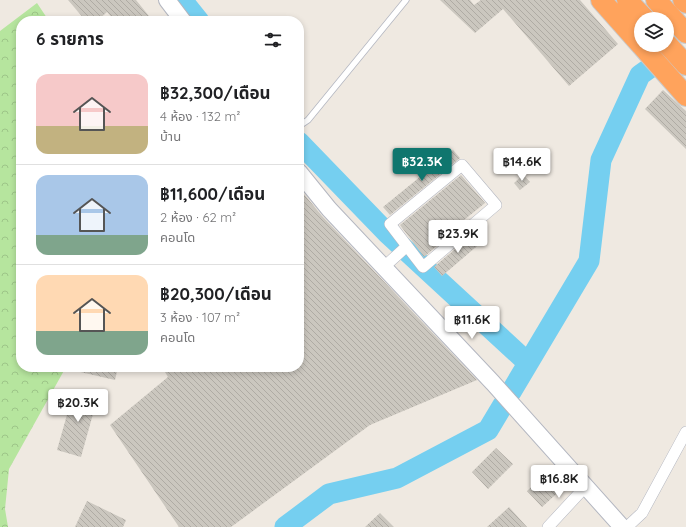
<!DOCTYPE html>
<html lang="th">
<meta charset="utf-8">
<style>
:root{--surface:#fff;--page:#f6f6f6;--text:#202124;--muted:#757577;--line:#e0e0e0;--accent:#0f766e}
body{margin:0;font-family:Quicksand,"Noto Sans Thai",sans-serif;background:var(--page);color:var(--text);height:100vh;display:flex;flex-direction:column;font-size:15px;white-space:nowrap}
*{box-sizing:border-box;margin:0}
p{font-size:13px;color:var(--muted)}
.icon{flex:none;width:22px;height:22px;fill:none;stroke:currentColor;stroke-width:2;stroke-linecap:round;stroke-linejoin:round}
.map{position:relative;flex:1;overflow:hidden}
.details{position:absolute;left:16px;top:16px;width:288px;height:356px;display:flex;flex-direction:column;background:var(--surface);border-radius:16px;box-shadow:0 2px 6px #0003}
.details>*{flex:none}
.buttons{position:absolute;left:634px;top:12px;display:grid;gap:8px}
.buttons a{display:grid;place-items:center;width:40px;height:40px;border-radius:50%;background:var(--surface);box-shadow:0 2px 6px #0003;font-size:20px}
.price{position:absolute;translate:-50% -34px;padding:0 9px;border-radius:4px;background:#fff;color:#222;font-size:13px;line-height:26px;filter:drop-shadow(0 1px 2px #0008)}
.price::after{content:'';position:absolute;left:50%;top:24px;width:12px;height:9px;margin-left:-6px;background:inherit;clip-path:polygon(0 0,100% 0,50% 100%)}
.price.current{background:var(--accent);color:#fff}
ul{padding:0;list-style:none}
li{display:flex;align-items:center;gap:12px;height:100px;padding:0 20px}
li+li{border-top:1px solid var(--line)}
li span{display:grid;place-items:center;flex:none;width:112px;height:80px;border-radius:12px;color:#555}
li>.icon{margin-inline-start:auto}
span .icon{width:48px;height:48px;fill:#fffc;stroke-width:1}
li b{font-size:17px}
h2{display:flex;justify-content:space-between;align-items:center;height:48px;padding:0 20px;font-size:17px}
.map>svg:first-child{display:block}
</style>
<div class="map">
<svg width="686" height="527" viewBox="0 0 686 527">
<defs>
<pattern id="forest-crowns" width="20" height="18" patternUnits="userSpaceOnUse"><rect width="20" height="18" fill="#b6e59e"/><path d="M2 6a3 3 0 1 1 6 0M12 15a3 3 0 1 1 6 0" fill="none" stroke="#9dc588"/></pattern>
<pattern id="building-back-hatch" width="6" height="6" patternUnits="userSpaceOnUse"><rect width="6" height="6" fill="#cbc7bf"/><path d="M-1 5l2 2M0 0l6 6M5-1l2 2" fill="none" stroke="#afaba4"/></pattern>
</defs>
<rect width="100%" height="100%" fill="#efe9e1"/>
<!-- forest -->
<path fill="url(#forest-crowns)" d="M37,3l12,18h-28v346h45l-57,102 -4,40 3,18h-8v-496z"/>
<g fill="none" stroke-linecap="round" stroke-linejoin="round">
<!-- river -->
<path stroke="#75cff0" stroke-width="21" d="M182,0l17,21
M299,142l88,91 141,130
M511,392l78,-131 12,-101 39,-85 28,-20
M285,527l44,-33 68,-16 91,-48 15,-25"/>
</g>
<!-- building -->
<path fill="url(#building-back-hatch)" d="M68,0h68l17,21h-38l-8,-9 -10,9h-11z
M440,0h30l4,5 7,-5h99l38,44 -49,42 -66,-77 -28,24z
M663,90l23,21v38l-41,-40z
M453,150l7,8 -70,57 -7,-8z
M461,175l24,28 -21,17 1,2 -41,35 -24,-32z
M523,175l7,7 -10,8 -6,-7z
M299,188l23,28 155,164 -107,45 -139,102h-52l-69,-102 58,-48 -6,-10h137z
M475,232l8,9 -41,35 -8,-9z
M76,367h42l-3,13 -39,-9z
M74,390l24,6 -17,61 -24,-7z
M496,448l17,16 -25,25 -16,-17z
M548,471l16,16 -22,20 -15,-16z
M87,501l39,19 -3,7h-48z
M509,507l18,20h-40z
M380,513l14,14h-29z"/>
<g fill="none" stroke-linecap="round" stroke-linejoin="round">
<!-- lane casing -->
<g stroke="#b4b7c1" stroke-width="7">
<path id="lane" d="M299,126l9,-6 98,-120"/>
</g>
<!-- street casing -->
<g stroke="#b4b7c1" stroke-width="12">
<path id="street" d="M462,165l34,40 -73,62 -33,-43z
M384,267l23,-21
M548,527l38,-41
M627,527l15,-14 44,-81"/>
</g>
<!-- secondary casing -->
<g stroke="#b4b7c1" stroke-width="18">
<path id="secondary" d="M167,0l16,21
M299,172l30,37 164,174 129,144"/>
</g>
<!-- highway casing -->
<g stroke="#c9c9c9" stroke-width="22">
<path id="highway" d="M601,0l40,45
M627,0l18,19
M656,0l30,33
M683,0l3,3
M667,44l19,21
M641,45l45,51"/>
</g>
<!-- lane -->
<use href="#lane" stroke="#fff" stroke-width="5.5"/>
<!-- street -->
<use href="#street" stroke="#fff" stroke-width="11"/>
<!-- secondary -->
<use href="#secondary" stroke="#fff" stroke-width="16"/>
<!-- highway -->
<use href="#highway" stroke="#ffa35c" stroke-width="20"/>
</g>
</svg>
<div class="buttons">
<a><svg class="icon" aria-label="layers" viewBox="0 0 24 24"><path d="M12 4l9 5-9 5-9-5zM3 14l9 5 9-5"/></svg></a>
</div>
<b class="price current" style="left:422px;top:182px">฿32.3K</b>
<b class="price" style="left:522px;top:182px">฿14.6K</b>
<b class="price" style="left:458px;top:254px">฿23.9K</b>
<b class="price" style="left:472px;top:340px">฿11.6K</b>
<b class="price" style="left:78px;top:423px">฿20.3K</b>
<b class="price" style="left:559px;top:499px">฿16.8K</b>
<section class="details">
<h2>6 รายการ<svg class="icon" aria-label="filters" viewBox="0 0 24 24"><path d="M4 7h16M4 17h16"/><circle cx="9" cy="7" r="2"/><circle cx="15" cy="17" r="2"/></svg></h2>
<ul>
<li><span style="background:linear-gradient(#f6c9c9 65%,#c2b280 0)"><svg class="icon" aria-label="home" viewBox="0 0 24 24"><path d="M3 11l9-7 9 7M6 9v11h12V9"/></svg></span><div><b>฿32,300/เดือน</b><p>4 ห้อง · 132 m²</p><p>บ้าน</p></div></li>
<li><span style="background:linear-gradient(#a9c7e8 75%,#7fa58c 0)"><svg class="icon" aria-label="home" viewBox="0 0 24 24"><path d="M3 11l9-7 9 7M6 9v11h12V9"/></svg></span><div><b>฿11,600/เดือน</b><p>2 ห้อง · 62 m²</p><p>คอนโด</p></div></li>
<li><span style="background:linear-gradient(#ffd9b3 70%,#7fa58c 0)"><svg class="icon" aria-label="home" viewBox="0 0 24 24"><path d="M3 11l9-7 9 7M6 9v11h12V9"/></svg></span><div><b>฿20,300/เดือน</b><p>3 ห้อง · 107 m²</p><p>คอนโด</p></div></li>
</ul>
</section>
</div>
